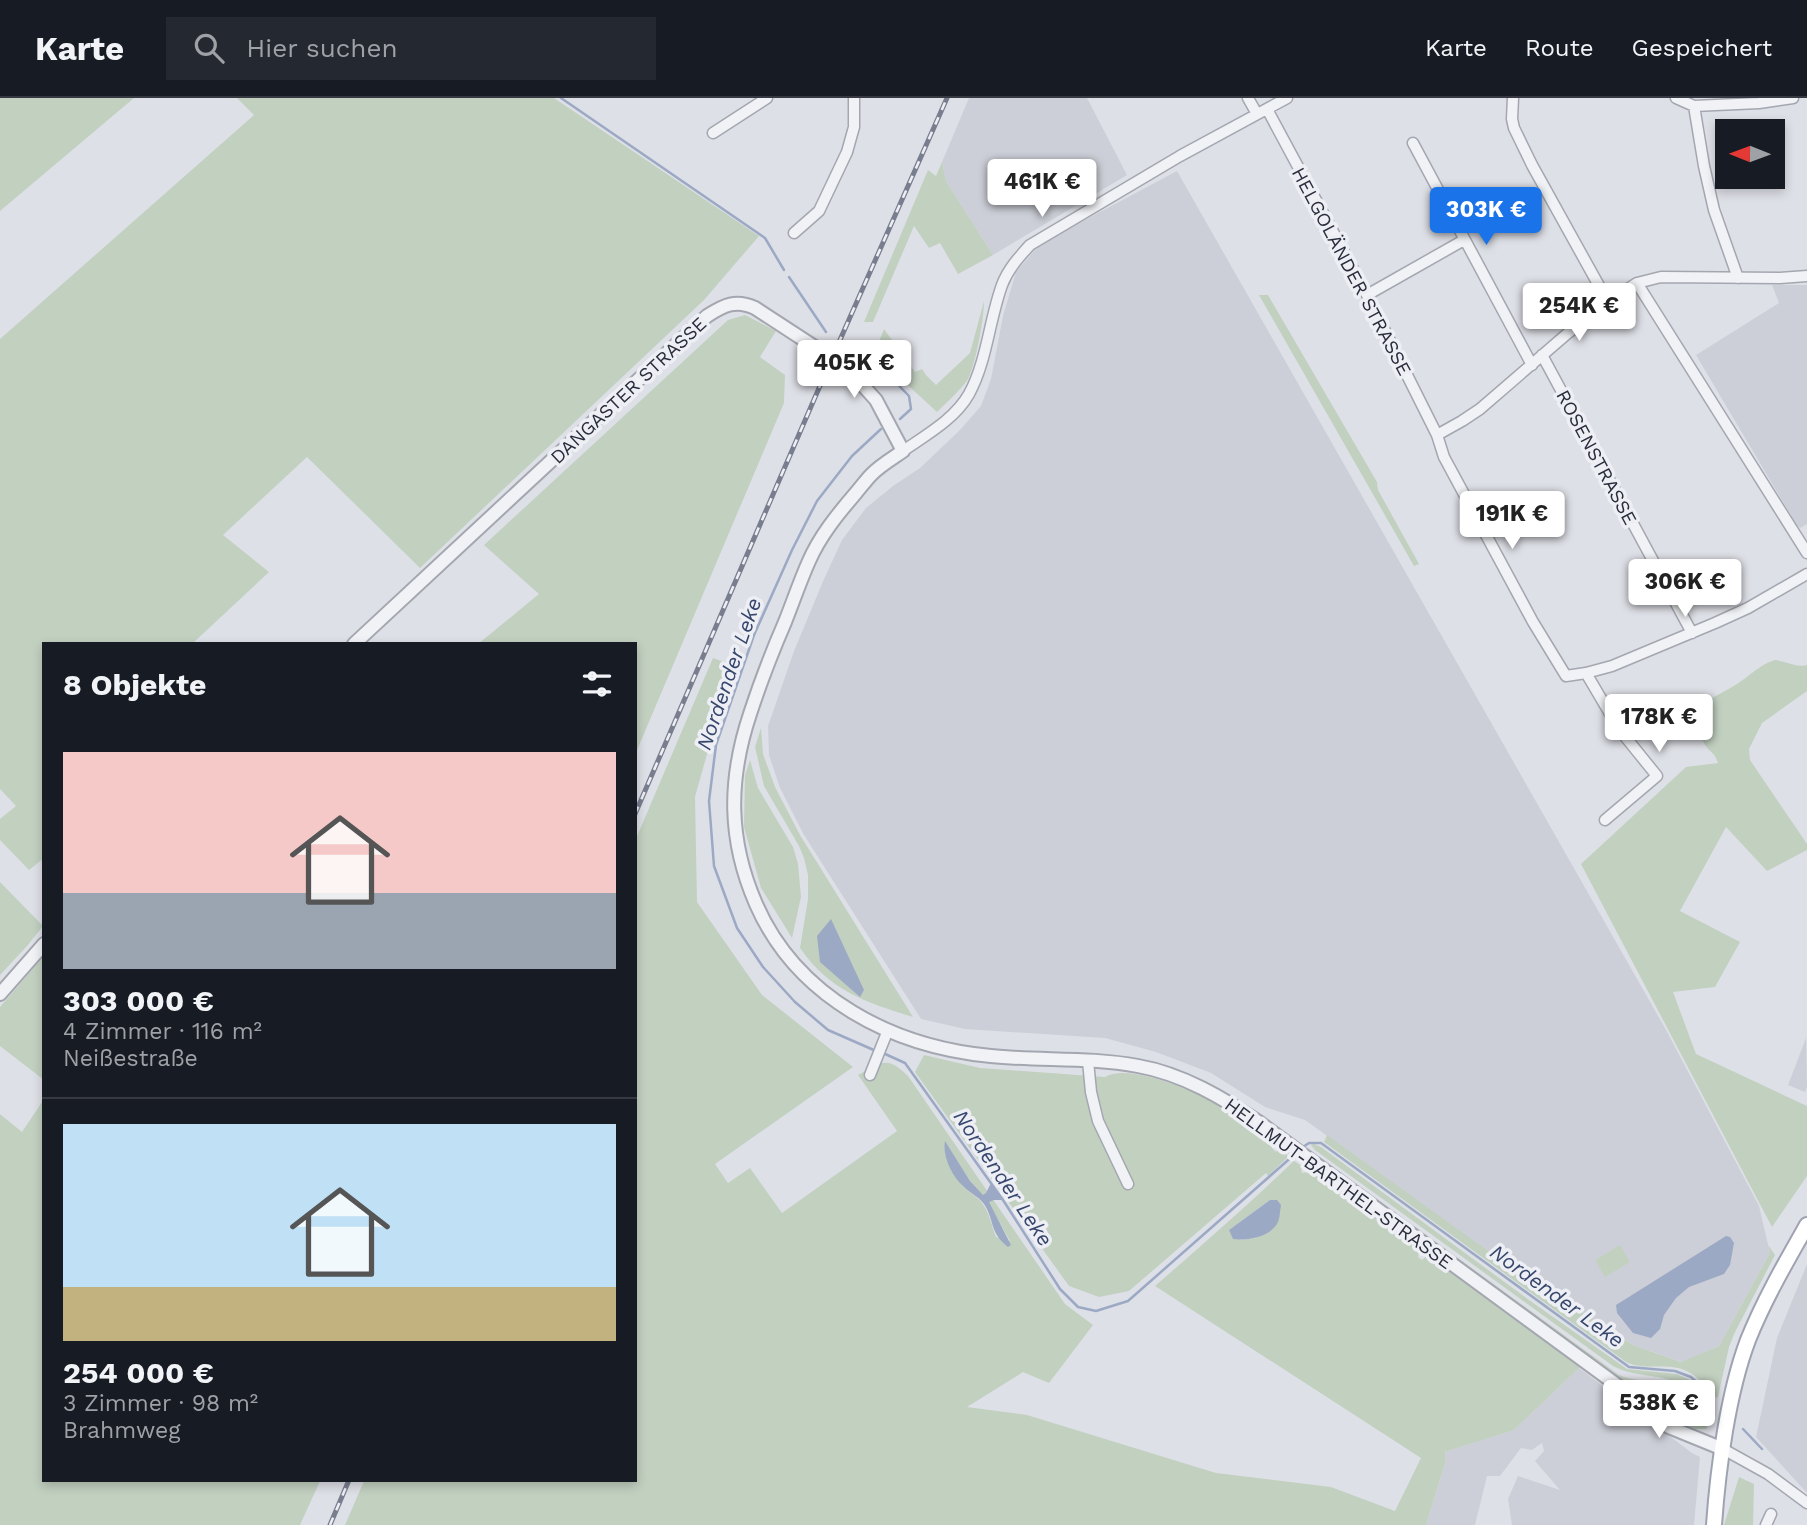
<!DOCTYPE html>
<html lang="de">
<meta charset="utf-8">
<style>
:root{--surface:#171b24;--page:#242831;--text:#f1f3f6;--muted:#9ea1a6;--line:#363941;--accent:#1a73e8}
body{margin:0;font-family:"Work Sans",sans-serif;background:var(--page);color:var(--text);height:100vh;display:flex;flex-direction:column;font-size:26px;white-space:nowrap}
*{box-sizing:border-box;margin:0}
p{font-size:23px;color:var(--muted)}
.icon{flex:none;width:38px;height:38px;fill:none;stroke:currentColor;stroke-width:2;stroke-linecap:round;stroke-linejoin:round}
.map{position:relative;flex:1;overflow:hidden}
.details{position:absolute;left:42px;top:544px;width:595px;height:840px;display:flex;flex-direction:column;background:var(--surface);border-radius:0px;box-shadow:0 4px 10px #0003}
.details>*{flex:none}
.needle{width:46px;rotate:271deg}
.tools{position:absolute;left:1715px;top:21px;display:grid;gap:14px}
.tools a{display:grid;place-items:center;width:70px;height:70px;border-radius:0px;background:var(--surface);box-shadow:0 4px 10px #0003;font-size:35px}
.price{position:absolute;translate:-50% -60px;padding:0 16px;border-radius:7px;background:#fff;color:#222;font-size:23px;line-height:46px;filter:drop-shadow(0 2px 4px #0008)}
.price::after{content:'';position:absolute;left:50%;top:42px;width:21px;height:16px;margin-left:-10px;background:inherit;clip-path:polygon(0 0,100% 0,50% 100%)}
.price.current{background:var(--accent);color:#fff}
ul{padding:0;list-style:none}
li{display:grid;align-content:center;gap:14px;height:371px;padding:0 21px}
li+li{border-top:2px solid var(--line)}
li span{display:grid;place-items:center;height:217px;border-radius:0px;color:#555}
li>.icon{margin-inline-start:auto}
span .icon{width:126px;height:126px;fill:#fffc;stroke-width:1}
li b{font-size:30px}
h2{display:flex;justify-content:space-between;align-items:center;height:84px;padding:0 21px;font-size:30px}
header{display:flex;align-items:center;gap:42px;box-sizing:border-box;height:98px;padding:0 35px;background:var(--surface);border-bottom:2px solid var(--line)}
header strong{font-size:33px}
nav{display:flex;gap:38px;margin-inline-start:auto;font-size:24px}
.search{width:490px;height:63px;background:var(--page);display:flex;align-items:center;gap:18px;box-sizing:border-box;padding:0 24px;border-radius:0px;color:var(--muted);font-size:26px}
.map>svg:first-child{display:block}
</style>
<header>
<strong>Karte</strong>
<div class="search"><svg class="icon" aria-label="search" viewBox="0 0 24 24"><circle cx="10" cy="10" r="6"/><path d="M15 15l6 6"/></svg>Hier suchen</div>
<nav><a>Karte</a><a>Route</a><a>Gespeichert</a></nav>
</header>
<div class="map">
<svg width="1807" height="1427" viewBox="0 0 1807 1427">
<rect width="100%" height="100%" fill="#dee0e7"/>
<!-- built -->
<path fill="#cdcfd8" d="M969,0h118l40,77 -134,80 -47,-74 -4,-19z
M1177,73l488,857 94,178 11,47 -51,93 -37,16 -49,-17 -125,-80 -203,-145 -40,-13 -54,-34 -55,-21 -51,-14 -140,-9 -44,-10 -117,-184 -24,-47 -11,-33 -1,-29 26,-75 30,-72 18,-39 24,-32 27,-22 27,-18 39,-37 22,-25 10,-27 12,-63 13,-44 24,-28z
M1772,187h35v239l-7,4 -4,-4 -100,-169 83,-52z
M1806,940l1,49 -2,5 -17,-7z
M1807,1166v229l-51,-56 21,-99z
M1579,1270l113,85 8,4 -6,68h-182l-4,-26 10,-23 42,14 -25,-29 9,-10 -2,-8 -10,7 -11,-2 -21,28h-13l-12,49h-49l20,-65 -1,-8 69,-22z"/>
<!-- green -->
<path fill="#c2d0c0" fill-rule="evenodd" d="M0,0h134l-134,113z
M237,0h317l205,138 -55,64 -284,268 -113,-111 -84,78 46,37 -77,72h-148v214l-15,12 -29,-30v-21l16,-13 -16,-17v-450l254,-224z
M942,64l4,19 47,74 -35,19 -18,-31 -11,5 -15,-22 -41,96h-9l64,-152 8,6z
M1259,197h9l109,187 1,8 41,74 -5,2z
M984,203c0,18 -8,62 -16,78 -8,12 -21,23 -31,33l-63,-58 10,-25 31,43 7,-3 4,6 10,10 34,-32z
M745,217l31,16 -16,26 25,18 -1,28 -149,352v-111h-157l61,-50 -55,-49 244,-225z
M713,560l19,7 -37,132 2,105 65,93 91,72 -138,97 13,19 22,-15 32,45 115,-82 -39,-56c24,-13 29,-20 50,1l157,228 28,21 -44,58 -26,-11 -56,35 60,8 189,58 115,14 64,24 26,-53 -266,-172c47,-41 94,-82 139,-125l6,4 4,-2 1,1 -4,7 2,2 4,-1 4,-5 109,82 -2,8 4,3 6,-5 149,108 2,5 -65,62 -69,22 1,8 -20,65h-1081l19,-44 271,-1v-639zM945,1044l25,39 18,21 22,39 -14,-4c-4,-10 -6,-22 -12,-31 -5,-9 -13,-12 -20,-19 -10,-10 -21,-30 -19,-45zM1270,1102v31l-15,7 -14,2 -12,-10z
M1775,562c11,1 22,8 32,5v26l-45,32 -13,26 1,11 57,84v6l-40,21 -41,-44 -46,84 60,31 -25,45 -42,5 23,62 111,52v70l-35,51 -191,-363 105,-97 32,-4c-4,-12 -8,-10 -13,-18 -7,-12 -4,-29 -2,-41 11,-8 23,-13 34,-20 14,-9 22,-19 38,-24z
M761,630l2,26 12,33 25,48 113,182c-48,-15 -83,-26 -113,-69l8,-49v-24l-4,-17 -5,-12 -35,-60 -9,-39z
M750,662l8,28 35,59 5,17 3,33 -9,41 -31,-50 -17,-61 1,-52z
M0,784l43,44 -16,20 -27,29z
M44,858v124l-44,-34v-39z
M924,957l56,13 125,9c24,-15 94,16 117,29 18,9 34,22 50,33l2,4 -2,5 4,4 4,-5h3l-1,3 7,6 -21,20 -2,-3 -137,118 -30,6 -30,-11 -154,-214z
M44,1001v381l276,1 -20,44h-300v-411l22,18z
M1327,1037l181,130 125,80 48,17 38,-16 51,-93 -2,-8 7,10 -41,79 -5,13 -11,50 -1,1c-9,-8 -16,-18 -25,-24 -20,-14 -46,-2 -66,-12l-302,-220z
M1314,1046l7,3 208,153 98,69 50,5 13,6 14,15 -3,10 2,1 4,-11 7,9 -4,13c-15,-5 -17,-25 -31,-33 -20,-11 -44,-6 -66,-18l-298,-216 -4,-5z
M1316,1057l303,220c18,8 43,4 59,15 13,8 18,24 30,33v3l-2,3h-11l-18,-8 -361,-264z
M1620,1147l10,17 -25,15 -10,-17z
M1739,1379l15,7 -1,41h-29z"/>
<!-- water -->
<path fill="#9ca9c4" d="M831,821l33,71 -4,7 -40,-35 -3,-26z
M945,1043l25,40 13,14 3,-2 5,-10 12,17h-9l-5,2 22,43 -3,2c-19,-15 -13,-26 -24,-43 -6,-8 -14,-11 -21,-18 -11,-10 -21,-30 -18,-45z
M1270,1102h7l4,5c-1,5 -1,12 -3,17 -7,15 -31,19 -45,17l-4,-9z
M1726,1138l4,1 4,6 -4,22 -6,9 -35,13 -13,11 -12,17 -4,14 -9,9 -18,-5 -16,-20 -1,-8z"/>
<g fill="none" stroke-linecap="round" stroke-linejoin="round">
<!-- stream -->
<path stroke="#9ca9c4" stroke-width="2.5" d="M561,0l204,140 19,32
M789,179l37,55
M871,259l38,39 2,13 -11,10
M876,953l-48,-21 -33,-28 -32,-35 -26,-39 -23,-62 -5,-65 7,-56 38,-110 38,-85 25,-49 35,-45 29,-27
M883,955l22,10 98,137 57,89 18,18 18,4 32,-10 167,-147
M1303,1049l6,-4h12l308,224 46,4 16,6 15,14
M1743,1331l19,20"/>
<!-- minor casing -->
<g stroke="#a4a7b0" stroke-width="13">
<path id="minor" d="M1248,0l9,16
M1513,0l-1,21 2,9 18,37 76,137
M1676,0l18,8 65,-3 34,-5
M1694,8l10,60 10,44 24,68
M1267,11l100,186 70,140 7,22 89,165 33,54 20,-3 26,-7 103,-43 33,-15 59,-34
M713,35l54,-35
M1413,45l119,222
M794,135l25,-22 28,-59 7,-25v-29
M1637,185l170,270
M1367,197l97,-55
M1542,257l150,278
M1437,337l25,-14 18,-12 88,-76 40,-31 29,-19 24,-6 119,1 27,-2
M903,353c23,-16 52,-32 66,-57 18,-33 20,-73 33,-109 6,-16 17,-28 28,-40l150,-89 107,-58
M1586,575l33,56 38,47 -52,44
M1088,963l3,31 7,29 30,63
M870,977l18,-45
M1723,1351l45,25 39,29
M1766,1427l5,-11"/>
</g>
<!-- tertiary casing -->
<g stroke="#a4a7b0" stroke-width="16">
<path id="tertiary" d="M354,546l353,-328c17,-11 29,-17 48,-8l92,60 29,32 27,51c-10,7 -22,14 -31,23 -6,6 -11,13 -17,20 -18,21 -35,42 -46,67 -9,20 -16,41 -24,61 -13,30 -25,61 -35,92 -22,66 -22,126 6,190 41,94 137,143 235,152 49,5 98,1 147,10 45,8 85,32 122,57l361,265 48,39 54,22
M0,896l44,-50"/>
</g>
<!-- primary casing -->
<g stroke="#9fa3b1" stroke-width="18">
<path id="primary" d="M1714,1427c4,-57 14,-132 34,-185 16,-40 38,-78 59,-115"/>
</g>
<!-- minor -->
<use href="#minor" stroke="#f1f2f5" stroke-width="10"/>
<!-- tertiary -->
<use href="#tertiary" stroke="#f1f2f5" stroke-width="12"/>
<!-- primary -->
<use href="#primary" stroke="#fff" stroke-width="14"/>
<!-- rail casing -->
<g stroke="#797e8f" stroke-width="5">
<path id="rail" d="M635,716l197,-456 115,-260
M330,1427l19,-45"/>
</g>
<!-- rail -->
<use href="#rail" stroke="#eeeff4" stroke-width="2.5" stroke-dasharray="8" stroke-linecap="butt"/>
</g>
<g text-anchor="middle" stroke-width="7" stroke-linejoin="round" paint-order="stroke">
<!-- street labels -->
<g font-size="19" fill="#292d3c" stroke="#eeeff4">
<text transform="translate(1352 173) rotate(62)" y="7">HELGOLÄNDER STRASSE</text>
<text transform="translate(628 292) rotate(-43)" y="7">DANGASTER STRASSE</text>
<text transform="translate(1597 359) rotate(62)" y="7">ROSENSTRASSE</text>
<text transform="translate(1339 1085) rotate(36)" y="7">HELLMUT-BARTHEL-STRASSE</text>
</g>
<!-- water labels -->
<g font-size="21" font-style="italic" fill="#36466d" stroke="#eeeff4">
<text transform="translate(729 576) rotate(-71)" y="7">Nordender Leke</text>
<text transform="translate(1003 1080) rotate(56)" y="7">Nordender Leke</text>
<text transform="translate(1557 1198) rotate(36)" y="7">Nordender Leke</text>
</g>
</g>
</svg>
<div class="tools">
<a><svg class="needle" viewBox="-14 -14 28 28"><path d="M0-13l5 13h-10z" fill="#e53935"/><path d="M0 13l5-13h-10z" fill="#9ea1a6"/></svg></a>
</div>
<b class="price" style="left:1042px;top:121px">461K €</b>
<b class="price current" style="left:1486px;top:149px">303K €</b>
<b class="price" style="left:1579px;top:245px">254K €</b>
<b class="price" style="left:854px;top:302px">405K €</b>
<b class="price" style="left:1512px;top:453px">191K €</b>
<b class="price" style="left:1685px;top:521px">306K €</b>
<b class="price" style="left:1659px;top:656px">178K €</b>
<b class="price" style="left:1659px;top:1342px">538K €</b>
<section class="details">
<h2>8 Objekte<svg class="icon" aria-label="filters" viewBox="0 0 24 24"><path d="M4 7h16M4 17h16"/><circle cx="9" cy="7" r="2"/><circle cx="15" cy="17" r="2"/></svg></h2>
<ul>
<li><span style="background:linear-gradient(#f6c9c9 65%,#9aa5b1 0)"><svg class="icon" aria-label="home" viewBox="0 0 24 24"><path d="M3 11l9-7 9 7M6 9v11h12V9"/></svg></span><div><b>303 000 €</b><p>4 Zimmer · 116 m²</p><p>Neißestraße</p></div></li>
<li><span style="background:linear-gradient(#bfe0f5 75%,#c2b280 0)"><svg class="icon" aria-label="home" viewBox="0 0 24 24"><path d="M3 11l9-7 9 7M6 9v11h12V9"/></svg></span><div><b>254 000 €</b><p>3 Zimmer · 98 m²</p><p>Brahmweg</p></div></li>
</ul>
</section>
</div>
